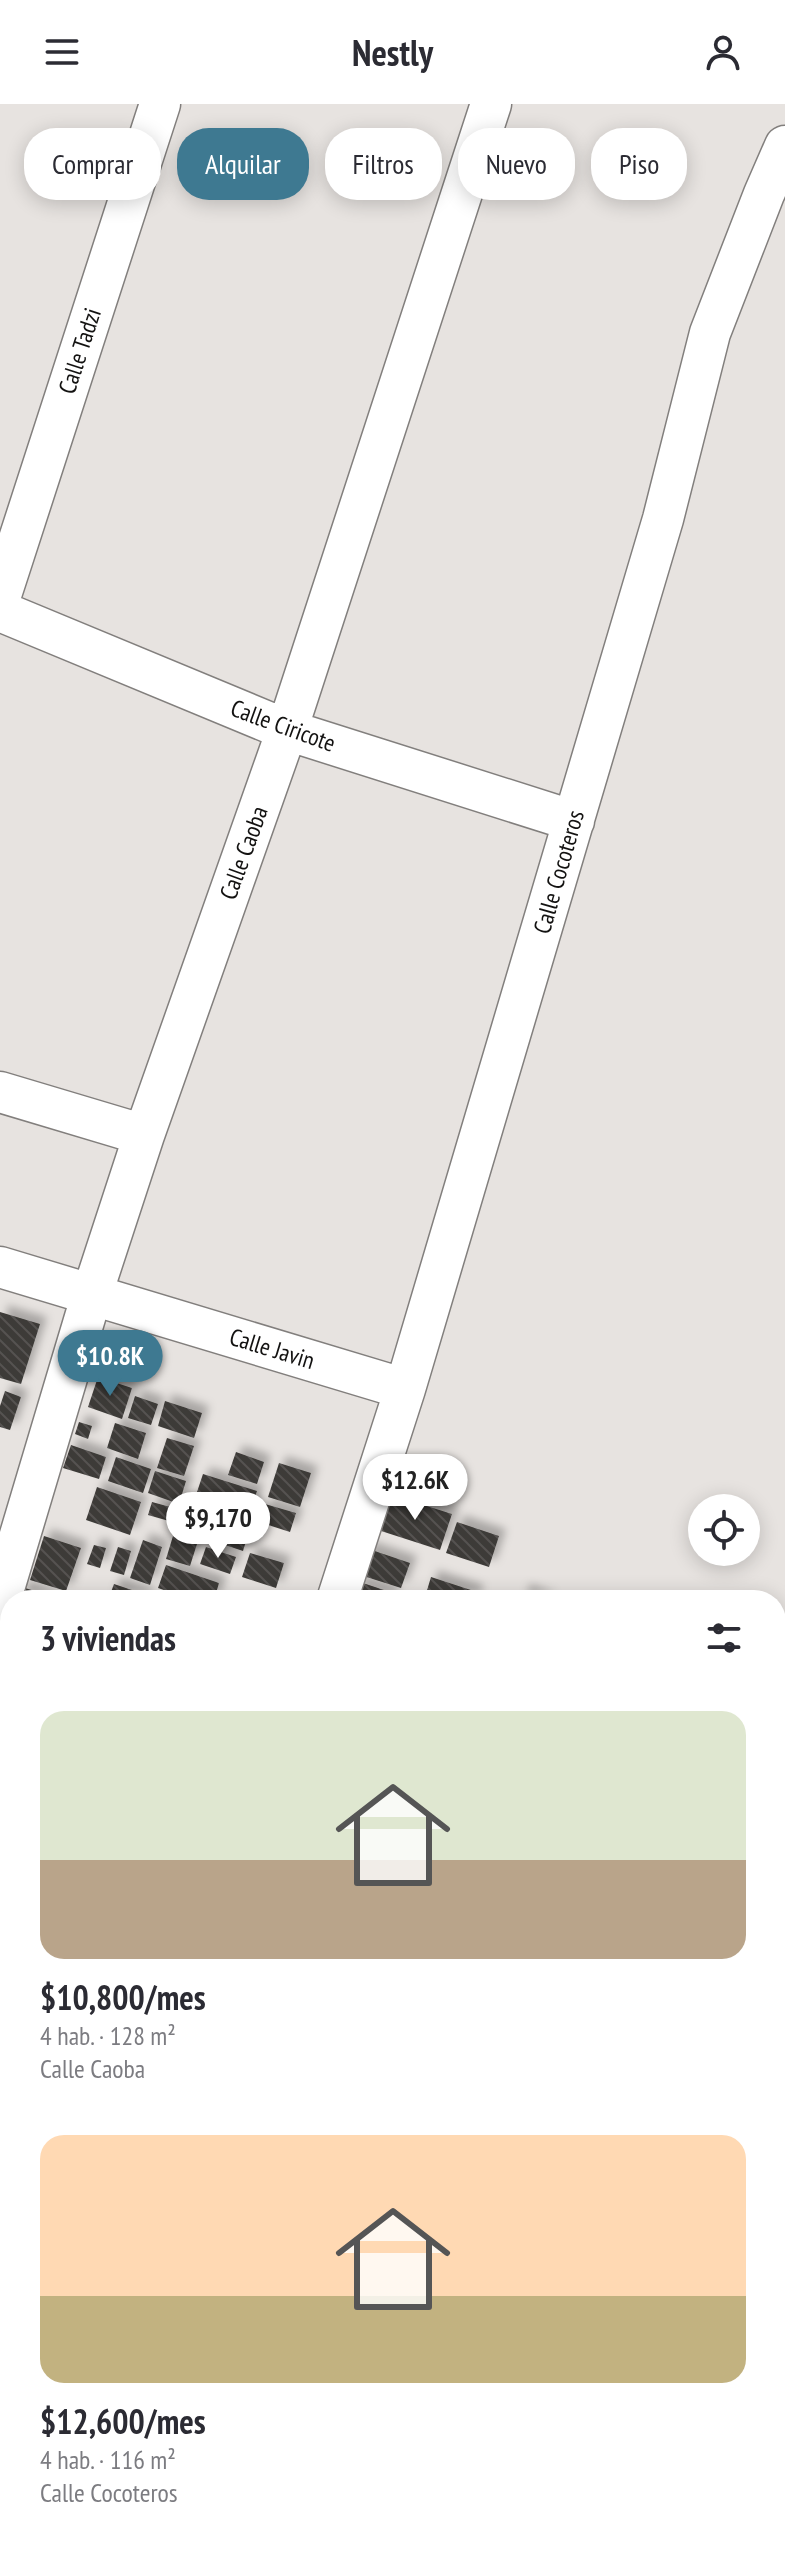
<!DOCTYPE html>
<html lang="es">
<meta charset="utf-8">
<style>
:root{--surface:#fff;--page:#f7f7f7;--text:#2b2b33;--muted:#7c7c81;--accent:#3e7991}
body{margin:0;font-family:"PT Sans Narrow",sans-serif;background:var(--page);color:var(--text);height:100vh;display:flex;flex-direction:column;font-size:30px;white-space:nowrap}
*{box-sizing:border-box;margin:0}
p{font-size:26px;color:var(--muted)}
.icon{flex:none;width:44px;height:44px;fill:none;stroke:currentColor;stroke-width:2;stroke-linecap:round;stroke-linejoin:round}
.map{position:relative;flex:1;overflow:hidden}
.sheet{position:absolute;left:0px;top:1486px;width:786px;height:960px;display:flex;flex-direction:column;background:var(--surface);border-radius:32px 32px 0 0;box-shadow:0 4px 20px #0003}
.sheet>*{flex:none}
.banner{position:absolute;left:24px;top:24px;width:738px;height:72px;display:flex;gap:16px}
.buttons{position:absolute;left:688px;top:1390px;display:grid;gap:16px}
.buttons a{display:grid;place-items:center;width:72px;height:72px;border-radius:50%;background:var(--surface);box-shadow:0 4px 20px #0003;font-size:40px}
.price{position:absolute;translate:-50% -68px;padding:0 18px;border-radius:28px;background:#fff;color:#222;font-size:26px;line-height:52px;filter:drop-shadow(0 2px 4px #0008)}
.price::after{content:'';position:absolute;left:50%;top:48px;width:24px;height:18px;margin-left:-12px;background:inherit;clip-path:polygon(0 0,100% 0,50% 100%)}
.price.current{background:var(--accent);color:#fff}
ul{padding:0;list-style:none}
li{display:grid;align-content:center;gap:16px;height:424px;padding:0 40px}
li span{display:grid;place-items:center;height:248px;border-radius:24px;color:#555}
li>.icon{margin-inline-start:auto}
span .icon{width:144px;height:144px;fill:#fffc;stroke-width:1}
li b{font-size:34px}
h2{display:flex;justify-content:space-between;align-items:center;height:96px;padding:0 40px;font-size:34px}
.pill{padding:0 28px;border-radius:32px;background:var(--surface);box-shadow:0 4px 20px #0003;font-size:28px;line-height:72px}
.pill.current{background:var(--accent);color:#fff}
header{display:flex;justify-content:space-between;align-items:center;height:104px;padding:0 40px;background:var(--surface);font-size:36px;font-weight:700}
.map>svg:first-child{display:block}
</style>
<header><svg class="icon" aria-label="menu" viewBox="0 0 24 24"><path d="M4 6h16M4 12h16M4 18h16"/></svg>Nestly<svg class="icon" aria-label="person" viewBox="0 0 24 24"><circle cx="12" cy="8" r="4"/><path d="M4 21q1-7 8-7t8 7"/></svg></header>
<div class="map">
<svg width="785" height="2446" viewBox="0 0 785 2446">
<defs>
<pattern id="building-back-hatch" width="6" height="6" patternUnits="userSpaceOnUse" patternTransform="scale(2)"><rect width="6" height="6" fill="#3c3a37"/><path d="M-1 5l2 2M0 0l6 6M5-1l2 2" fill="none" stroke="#555351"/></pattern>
<filter id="shadow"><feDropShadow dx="7" dy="-7" stdDeviation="4" flood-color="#0004"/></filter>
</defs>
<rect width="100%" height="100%" fill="#e7e3e0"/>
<!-- building -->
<path fill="url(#building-back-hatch)" filter="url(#shadow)" d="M0,1208l40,12 -19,60 -21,-6z
M98,1273l34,11 -10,31 -34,-12z
M5,1287l16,6 -11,33 -10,-3v-21z
M135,1292l23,8 -7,21 -23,-7z
M165,1297l37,12 -8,25 -36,-12z
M79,1318l13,4 -4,13 -13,-5z
M115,1319l31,10 -8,26 -31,-11z
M167,1334l27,8 -10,30 -27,-8z
M71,1341l35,12 -7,22 -36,-11z
M236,1348l28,10 -7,22 -29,-9z
M116,1353l35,12 -8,24 -35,-12z
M279,1359l32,10 -11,34 -32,-10z
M155,1367l31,10 -7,23 -31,-11z
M203,1370l54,17 -10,28 -53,-18z
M97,1383l44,15 -11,33 -44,-15z
M389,1390l63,20 -12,36 -62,-20z
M152,1398l22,6 -5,13 -21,-6z
M265,1400l31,9 -6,19 -31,-10z
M211,1412l39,12 -7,23 -39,-13z
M457,1418l42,14 -10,31 -43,-14z
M44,1432l37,12 -15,43 -36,-11z
M173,1432l24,8 -7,22 -24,-7z
M143,1436l19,7 -12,38 -20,-7z
M94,1441l12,3 -6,20 -13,-4z
M118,1443l13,4 -7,24 -14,-4z
M206,1443l30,10 -6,17 -30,-10z
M366,1444l44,15 -9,25 -44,-14z
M250,1449l34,10 -8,25 -34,-11z
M166,1461l53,18 -5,17h-21l-35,-12z
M431,1473l46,15 -3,8h-40l-9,-3z
M357,1477l36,12 -2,7h-18l-20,-7z
M114,1480l33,11 -1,5h-38z
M22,1483l38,12v1h-42z
M523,1487l25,8v1h-28z
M0,1647l10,3 -7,27 -3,-1z
M3,1681l7,2v22l-10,-3z
M0,1741l10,4v33l-10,-3z
M0,1904l10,3 -1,20 -9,-3z
M9,1932h1v27l-8,-3z
M785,1981v24l-9,2v-23z
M9,2034h1v51l-10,-3v-20z
M0,2088l10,4v24l-10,-4z
M0,2118l10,3v27l-10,-4z
M0,2150l10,3v57l-10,-4z
M785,2218v66h-1l-8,-33v-30z
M7,2247l3,1v23l-9,-3z
M0,2278l10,3v37l-10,-3z
M0,2332l10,4v15l-10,27z
M64,2436h60l-3,10h-53l-7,-2z
M198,2436h27l-4,9z
M233,2436h58l-4,10h-58z"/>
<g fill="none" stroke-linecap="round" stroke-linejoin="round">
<!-- minor casing -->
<g stroke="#827f7d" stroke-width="43">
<path id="minor" d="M0,494l160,-494
M0,507l287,119 287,91
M0,988l144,43
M0,1163l405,122
M337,1496l68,-211 258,-870 47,-186 54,-139 21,-48
M0,1498l92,-308 52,-159 143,-405 204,-626
M0,1798l10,3
M776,1923h9
M34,2446l4,-10
M332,2446l3,-10"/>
</g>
<!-- minor -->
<use href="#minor" stroke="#fff" stroke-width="40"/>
</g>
<g text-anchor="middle" stroke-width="8" stroke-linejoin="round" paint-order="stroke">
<!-- street labels -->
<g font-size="24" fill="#131211" stroke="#fff">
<text transform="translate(80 247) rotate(-72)" y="8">Calle Tadzi</text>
<text transform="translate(283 622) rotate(20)" y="8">Calle Ciricote</text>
<text transform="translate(244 749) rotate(-70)" y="8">Calle Caoba</text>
<text transform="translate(559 768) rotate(-74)" y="8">Calle Cocoteros</text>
<text transform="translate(272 1245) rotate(17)" y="8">Calle Javin</text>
</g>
</g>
</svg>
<div class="buttons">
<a><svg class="icon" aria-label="locate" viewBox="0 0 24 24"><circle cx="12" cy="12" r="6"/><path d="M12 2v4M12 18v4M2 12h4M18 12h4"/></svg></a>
</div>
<b class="price current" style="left:110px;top:1294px">$10.8K</b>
<b class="price" style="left:415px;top:1418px">$12.6K</b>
<b class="price" style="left:218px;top:1456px">$9,170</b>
<div class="banner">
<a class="pill">Comprar</a>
<a class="pill current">Alquilar</a>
<a class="pill">Filtros</a>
<a class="pill">Nuevo</a>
<a class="pill">Piso</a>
</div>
<section class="sheet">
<h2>3 viviendas<svg class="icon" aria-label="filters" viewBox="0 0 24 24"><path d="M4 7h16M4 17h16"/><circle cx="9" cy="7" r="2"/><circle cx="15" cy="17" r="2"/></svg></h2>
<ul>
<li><span style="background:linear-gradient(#dfe7d0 60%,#b9a48a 0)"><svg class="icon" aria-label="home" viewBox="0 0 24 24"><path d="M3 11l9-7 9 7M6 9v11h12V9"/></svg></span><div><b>$10,800/mes</b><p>4 hab. · 128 m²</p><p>Calle Caoba</p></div></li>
<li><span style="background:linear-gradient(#ffd9b3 65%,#c2b280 0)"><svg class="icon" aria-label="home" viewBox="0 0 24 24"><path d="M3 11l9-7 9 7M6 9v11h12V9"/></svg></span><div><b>$12,600/mes</b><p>4 hab. · 116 m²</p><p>Calle Cocoteros</p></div></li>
</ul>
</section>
</div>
